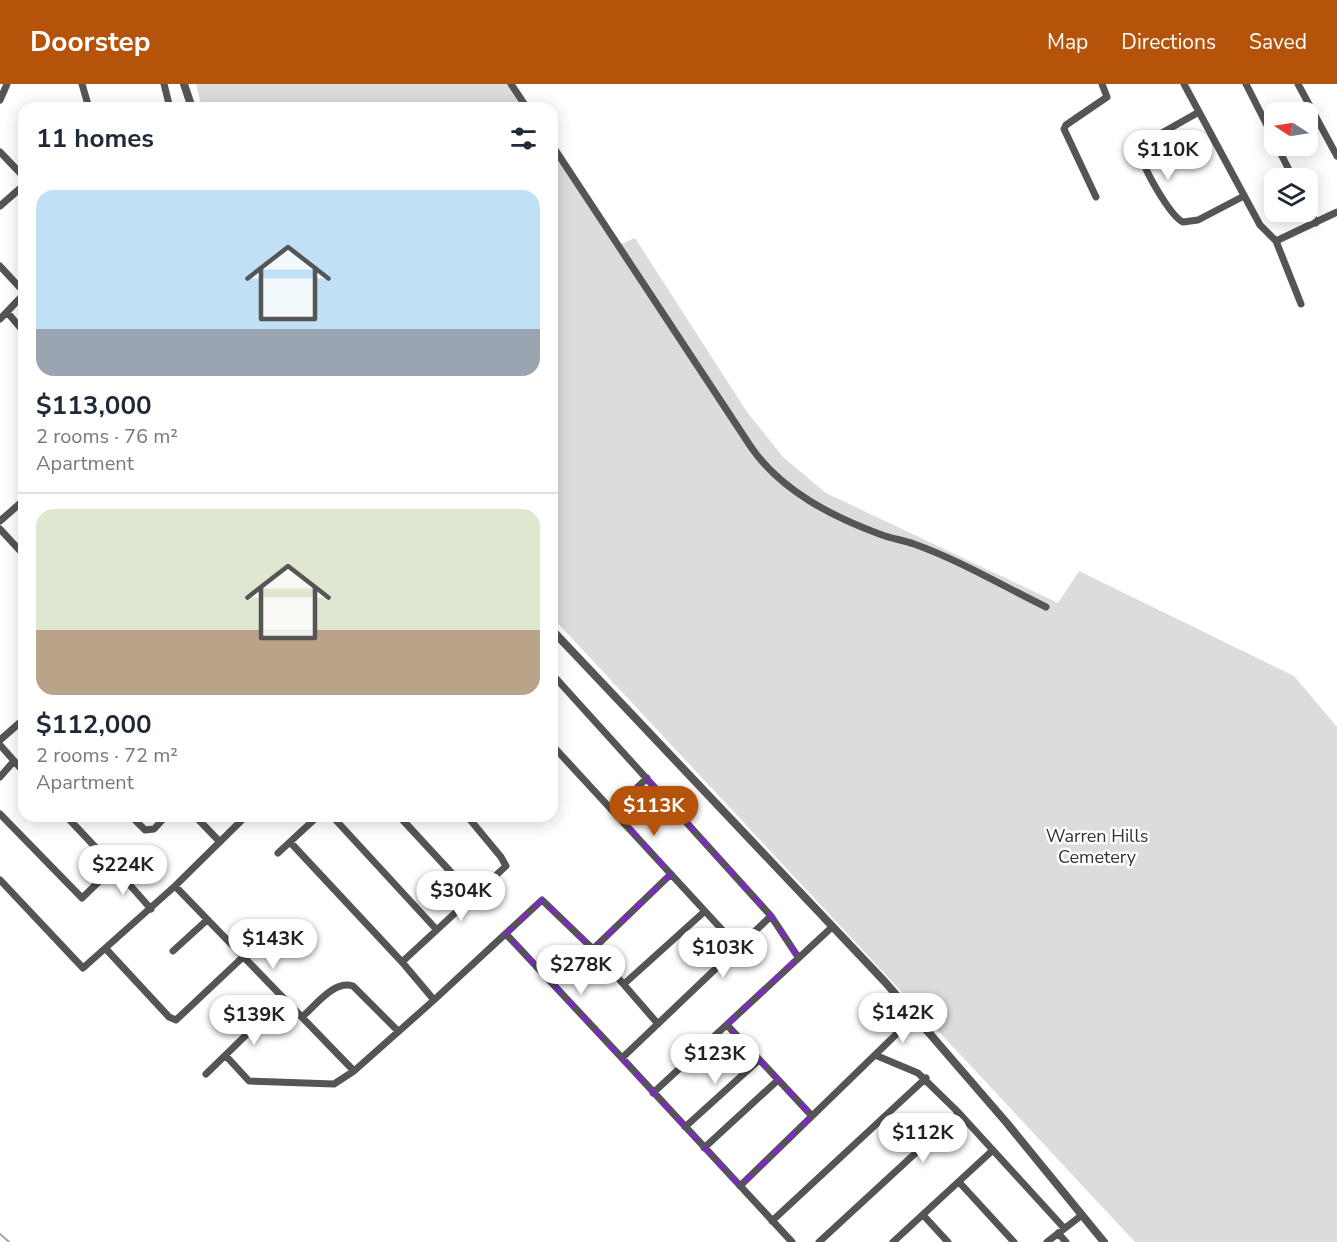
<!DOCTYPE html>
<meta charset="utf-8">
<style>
:root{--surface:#fff;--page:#f2f2f3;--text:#1f2937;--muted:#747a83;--line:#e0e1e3;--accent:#b45309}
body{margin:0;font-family:"Nunito Sans",sans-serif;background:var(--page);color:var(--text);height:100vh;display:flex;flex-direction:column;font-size:22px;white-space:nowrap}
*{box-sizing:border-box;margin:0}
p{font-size:20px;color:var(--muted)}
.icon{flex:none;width:33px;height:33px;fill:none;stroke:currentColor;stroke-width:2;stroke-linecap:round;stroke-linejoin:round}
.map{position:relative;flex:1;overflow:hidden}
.details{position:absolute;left:18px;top:18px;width:540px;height:720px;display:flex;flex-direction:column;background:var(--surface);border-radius:18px;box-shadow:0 3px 15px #0003}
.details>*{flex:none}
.needle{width:39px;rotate:282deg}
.buttons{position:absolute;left:1264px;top:18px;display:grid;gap:12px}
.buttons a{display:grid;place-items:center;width:54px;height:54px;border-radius:12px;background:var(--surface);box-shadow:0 3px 15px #0003;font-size:30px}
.price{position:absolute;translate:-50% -51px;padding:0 14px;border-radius:21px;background:#fff;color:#222;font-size:20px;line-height:39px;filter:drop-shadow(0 2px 3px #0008)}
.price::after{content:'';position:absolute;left:50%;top:36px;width:18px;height:14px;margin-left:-9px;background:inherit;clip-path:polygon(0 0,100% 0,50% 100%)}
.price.current{background:var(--accent);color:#fff}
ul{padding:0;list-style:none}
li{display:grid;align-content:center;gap:12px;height:318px;padding:0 18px}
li+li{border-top:2px solid var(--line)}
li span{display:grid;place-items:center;height:186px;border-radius:18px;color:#555}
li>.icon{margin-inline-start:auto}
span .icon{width:108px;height:108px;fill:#fffc;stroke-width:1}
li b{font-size:26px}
h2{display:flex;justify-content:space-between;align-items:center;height:72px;padding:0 18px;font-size:26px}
header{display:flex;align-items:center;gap:36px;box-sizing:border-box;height:84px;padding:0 30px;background:var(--accent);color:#fff}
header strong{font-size:28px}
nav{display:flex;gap:33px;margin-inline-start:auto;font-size:21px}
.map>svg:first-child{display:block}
</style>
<header>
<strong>Doorstep</strong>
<nav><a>Map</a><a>Directions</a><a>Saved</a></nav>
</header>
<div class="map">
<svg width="1337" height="1158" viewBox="0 0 1337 1158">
<rect width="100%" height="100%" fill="#fff"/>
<!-- green -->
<path fill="#dcdcdc" d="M196,0h311l16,24h-321z
M552,67l64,95 19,-8 112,174 36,45 43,36 232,110 21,-32 215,105 43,51v515h-202l-583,-625z"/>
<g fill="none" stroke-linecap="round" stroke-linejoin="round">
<!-- stream -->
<path stroke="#a3a3a3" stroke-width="2" d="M0,1150l9,8"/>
<!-- minor -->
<path stroke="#555" stroke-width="7" d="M82,0l7,24
M164,0l6,24
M511,0l16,24
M1184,0l76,141 16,16 25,63
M1246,0l29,57
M1298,0l39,72
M0,16l7,-16
M1199,28l-55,31c-2,5 -3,9 -2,14 2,13 29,60 41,65l15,-2 46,-24
M552,61l199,302c30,44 82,70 131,88 11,4 21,5 32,9 45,16 89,42 132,63
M1277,62l16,32
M0,68l24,25
M1096,113l-32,-68 2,-4 41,-28 -5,-13
M0,122l24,-21
M1308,124l8,15
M1276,157l61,-29
M0,182l24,26
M7,228l17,20
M0,235l24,-25
M0,437l24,-21
M0,445l24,26
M552,590l219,242 27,41
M0,656l24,-21
M0,661l24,27
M552,661l186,202
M0,693l14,-16
M614,726l33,-32
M0,730l82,84 32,-31 -48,-51
M131,732l14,14 9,-1 12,-13
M195,732l25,26
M332,732l104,113
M399,732l73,79
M290,758l112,120 32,38
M278,769l40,-37
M114,783l37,42
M0,796l83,88 92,-82 71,-70
M175,802l179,185
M506,850l116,124 149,-142
M106,865l63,68 7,3 68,-64
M593,865l78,-75
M173,867l34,-31
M402,878l104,-96 -5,-9 -34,-41
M624,900l81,-73
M302,933c14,-12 32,-37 51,-31l45,45
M727,941l85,91
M226,972l23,25 85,3 20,-13 80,-71 108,-100 51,49 65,75
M622,974l170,184
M206,990l77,-75
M653,1009l178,-165
M959,1029l105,115
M685,1043l74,-67
M704,1064l74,-68
M959,1098l55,60
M740,1102l174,-169
M924,1132l24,26
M772,1137l154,-143
M1058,1149l8,9
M819,1158l140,-129 -41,-40 -43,-18
M893,1158l100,-92
M1047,1158l35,-27"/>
<!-- tertiary -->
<path stroke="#555" stroke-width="8" d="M184,0l8,24
M552,546l333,352 121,140 98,120"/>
</g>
<!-- marked area -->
<path fill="none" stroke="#7b2cbf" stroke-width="4.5" stroke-dasharray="12 8" stroke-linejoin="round" d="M647,694l124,138 27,41 -71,68 85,91 -72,70 -234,-252 36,-34 51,49 78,-75 -57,-64z"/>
<g text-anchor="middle" stroke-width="5" stroke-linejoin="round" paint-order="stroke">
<!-- park labels -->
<g font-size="18" fill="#333" stroke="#fff">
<text x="1097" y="758">Warren Hills<tspan x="1097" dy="21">Cemetery</tspan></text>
</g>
</g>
</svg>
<div class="buttons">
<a><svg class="needle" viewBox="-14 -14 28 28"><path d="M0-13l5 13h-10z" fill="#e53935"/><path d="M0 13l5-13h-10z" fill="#747a83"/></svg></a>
<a><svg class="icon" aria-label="layers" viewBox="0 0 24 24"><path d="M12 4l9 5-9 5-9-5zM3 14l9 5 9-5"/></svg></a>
</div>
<b class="price" style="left:1168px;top:97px">$110K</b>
<b class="price current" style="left:654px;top:753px">$113K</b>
<b class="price" style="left:123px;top:812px">$224K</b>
<b class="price" style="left:461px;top:838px">$304K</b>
<b class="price" style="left:273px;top:886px">$143K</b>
<b class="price" style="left:723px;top:895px">$103K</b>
<b class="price" style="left:581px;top:912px">$278K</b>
<b class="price" style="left:903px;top:960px">$142K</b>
<b class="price" style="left:254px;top:962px">$139K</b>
<b class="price" style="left:715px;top:1001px">$123K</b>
<b class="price" style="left:923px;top:1080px">$112K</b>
<section class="details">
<h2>11 homes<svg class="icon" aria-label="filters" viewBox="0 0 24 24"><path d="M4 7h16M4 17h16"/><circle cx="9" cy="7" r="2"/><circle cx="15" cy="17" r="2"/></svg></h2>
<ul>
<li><span style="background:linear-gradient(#bfe0f5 75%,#9aa5b1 0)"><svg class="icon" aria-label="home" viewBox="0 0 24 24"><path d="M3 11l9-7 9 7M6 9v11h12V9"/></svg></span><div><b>$113,000</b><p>2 rooms · 76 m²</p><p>Apartment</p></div></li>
<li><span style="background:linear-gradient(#dfe7d0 65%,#b9a48a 0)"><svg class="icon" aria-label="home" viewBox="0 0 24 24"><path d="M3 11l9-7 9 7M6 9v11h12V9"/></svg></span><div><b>$112,000</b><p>2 rooms · 72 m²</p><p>Apartment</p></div></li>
</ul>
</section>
</div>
